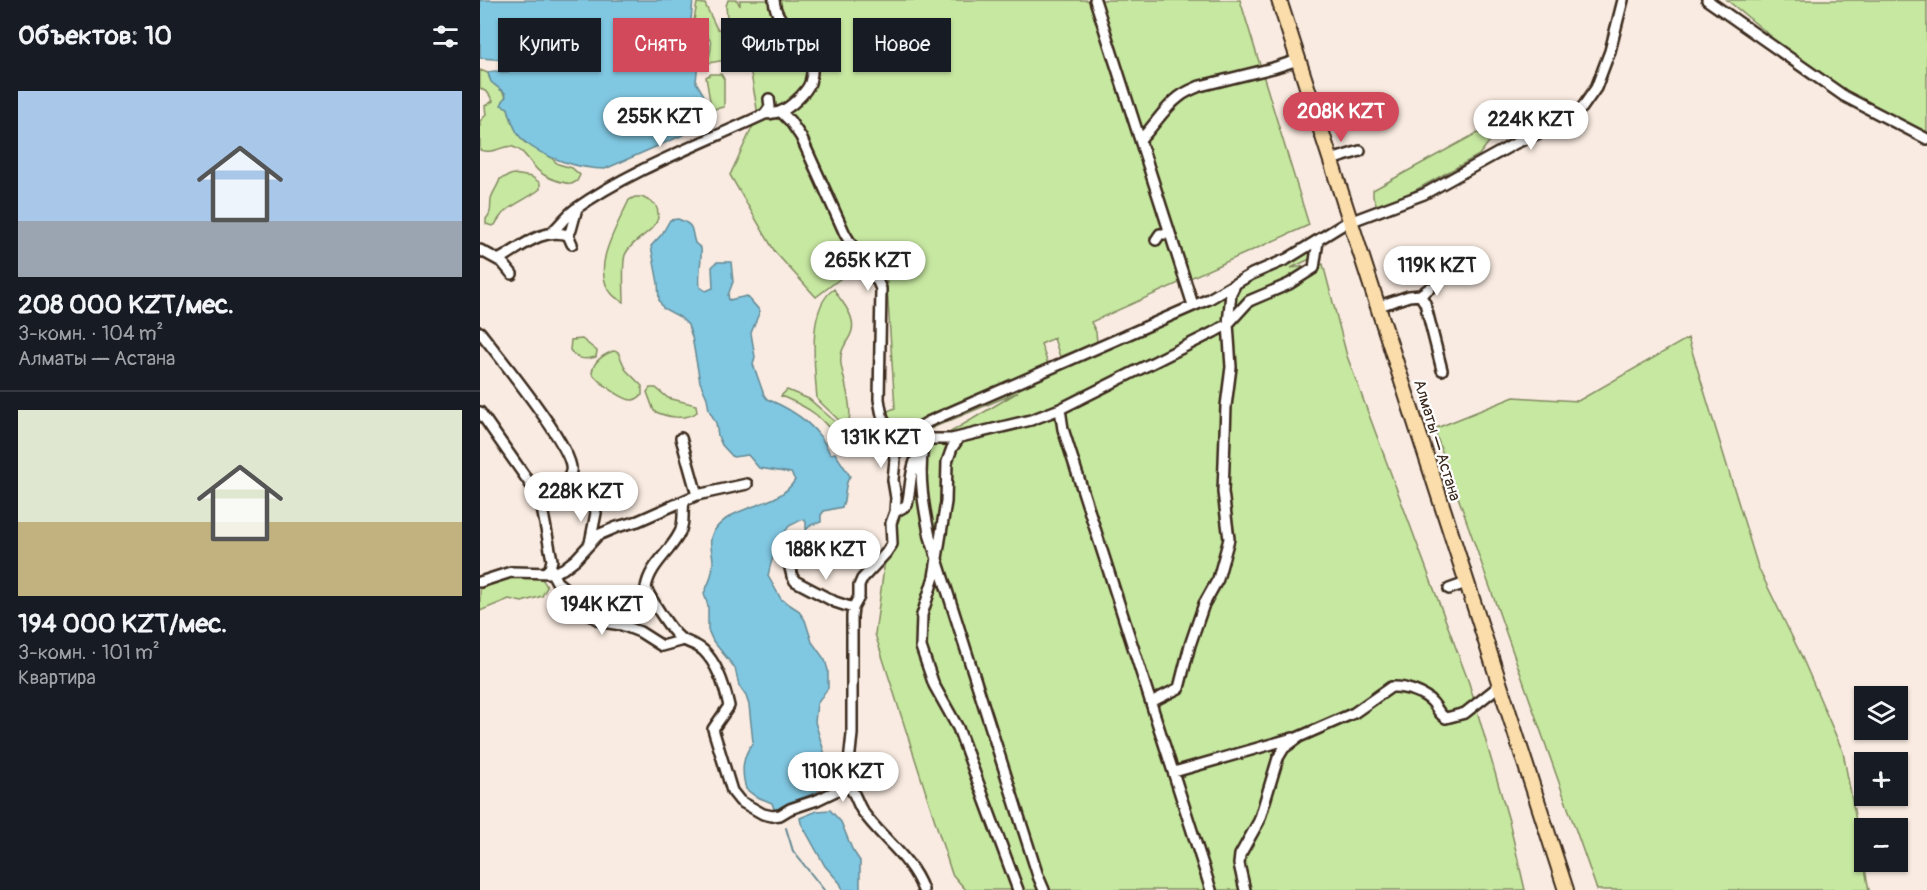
<!DOCTYPE html>
<html lang="ru">
<meta charset="utf-8">
<style>
:root{--surface:#171b24;--page:#242831;--text:#f1f3f6;--muted:#9ea1a6;--line:#363941;--accent:#d1495b}
body{margin:0;font-family:Pangolin,sans-serif;background:var(--page);color:var(--text);height:100vh;display:flex;flex-direction:column;font-size:22px;white-space:nowrap}
*{box-sizing:border-box;margin:0}
p{font-size:20px;color:var(--muted)}
.icon{flex:none;width:33px;height:33px;fill:none;stroke:currentColor;stroke-width:2;stroke-linecap:round;stroke-linejoin:round}
.map{position:relative;flex:1;overflow:hidden}
.side{display:flex;flex-direction:column;background:var(--surface);width:480px}
.side>*{flex:none}
.hud{position:absolute;left:18px;top:18px;width:570px;height:54px;display:flex;gap:12px}
.controls{position:absolute;left:1374px;top:686px;display:grid;gap:12px}
.controls a{display:grid;place-items:center;width:54px;height:54px;border-radius:0px;background:var(--surface);box-shadow:0 2px 4px #0004;font-size:30px}
.price{position:absolute;translate:-50% -51px;padding:0 14px;border-radius:21px;background:#fff;color:#222;font-size:20px;line-height:39px;filter:drop-shadow(0 2px 3px #0008)}
.price::after{content:'';position:absolute;left:50%;top:36px;width:18px;height:14px;margin-left:-9px;background:inherit;clip-path:polygon(0 0,100% 0,50% 100%)}
.price.selected{background:var(--accent);color:#fff}
ul{padding:0;list-style:none}
li{display:grid;align-content:center;gap:12px;height:318px;padding:0 18px}
li+li{border-top:2px solid var(--line)}
li span{display:grid;place-items:center;height:186px;border-radius:0px;color:#555}
li>.icon{margin-inline-start:auto}
span .icon{width:108px;height:108px;fill:#fffc;stroke-width:1}
li b{font-size:26px}
h2{display:flex;justify-content:space-between;align-items:center;height:72px;padding:0 18px;font-size:26px}
.pill{padding:0 21px;border-radius:0px;background:var(--surface);box-shadow:0 2px 4px #0004;font-size:21px;line-height:54px}
.pill.selected{background:var(--accent);color:#fff}
main{display:flex;flex:1;min-height:0}
.map>svg:first-child{display:block}
</style>
<main>
<section class="side">
<h2>Объектов: 10<svg class="icon" aria-label="filters" viewBox="0 0 24 24"><path d="M4 7h16M4 17h16"/><circle cx="9" cy="7" r="2"/><circle cx="15" cy="17" r="2"/></svg></h2>
<ul>
<li><span style="background:linear-gradient(#a9c7e8 70%,#9aa5b1 0)"><svg class="icon" aria-label="home" viewBox="0 0 24 24"><path d="M3 11l9-7 9 7M6 9v11h12V9"/></svg></span><div><b>208 000 KZT/мес.</b><p>3-комн. · 104 m²</p><p>Алматы — Астана</p></div></li>
<li><span style="background:linear-gradient(#dfe7d0 60%,#c2b280 0)"><svg class="icon" aria-label="home" viewBox="0 0 24 24"><path d="M3 11l9-7 9 7M6 9v11h12V9"/></svg></span><div><b>194 000 KZT/мес.</b><p>3-комн. · 101 m²</p><p>Квартира</p></div></li>
</ul>
</section>
<div class="map">
<svg width="1447" height="890" viewBox="0 0 1447 890">
<rect width="100%" height="100%" fill="#f9ebe1"/>
<filter id="ink" filterUnits="userSpaceOnUse"><feTurbulence type="fractalNoise" baseFrequency=".0167" numOctaves="2"/><feDisplacementMap in="SourceGraphic" scale="12" xChannelSelector="R" yChannelSelector="G"/><feConvolveMatrix kernelMatrix="1 2 1 2 8 2 1 2 1" color-interpolation-filters="sRGB"/></filter>
<g filter="url(#ink)">
<!-- green -->
<path fill="#c7e8a1" stroke="#818960" stroke-width="1.5" d="M248,0h9l3,6v-6h500l69,225 -218,97 5,10 1,10 -37,15 -6,-19 -13,6 7,20 -133,59 -21,6 -11,-16 12,-5 -10,-152 -23,6 -46,35 -41,-45 -45,-77 28,-60 -10,-59 -39,7 -1,-3c9,-26 -4,-22 -14,-40l3,-17 8,1 12,25 6,1 5,-3 -2,-21z
M1247,0h200v141l-74,-40 -87,-59 5,-6z
M0,70l8,3c2,12 12,13 18,23l-3,4 5,8 4,14 12,20 25,14 9,8 14,4 8,7 -3,6 -5,3c-14,-2 -29,-6 -38,-18 -7,-8 -11,-16 -21,-19 -10,-3 -18,8 -33,3v-29l6,-6 -1,-9 8,-5 -5,-8 -8,-5z
M231,74h10l3,5v28l-11,2 -2,-2 -5,-30z
M997,133l9,1 3,8 -10,13 -76,42 -17,8h-9l-4,-8v-7z
M33,174l19,3 8,6v6c-16,13 -35,16 -45,36l-3,1 -6,-2v-5c6,-7 4,-11 5,-20 1,-6 7,-13 9,-20z
M155,197h7l13,7c14,26 -22,31 -30,51 -3,9 -1,37 -1,47 -4,-2 -9,-4 -12,-8 -23,-25 6,-69 17,-94z
M834,242l-2,16 -21,10 32,-4 24,92 122,327 40,138 16,69h-559l-14,-16 -77,-240 11,-81 36,-104 96,-57 -88,37 -3,-1 -2,-3 125,-54 2,2 141,-68z
M354,289c6,12 16,19 18,32 4,17 -14,23 -11,43 2,14 15,52 5,63l-29,-28c-2,-30 -11,-91 17,-110z
M1208,338l70,229 43,88 42,97 26,138h-272l-163,-461 80,-32 64,4z
M102,339l15,12 -1,6c-11,3 -19,3 -26,-7l1,-10z
M133,351l5,1 8,18 16,16v9c-3,2 -4,4 -9,5 -9,1 -36,-19 -41,-27 1,-12 11,-18 21,-22z
M170,388h6l12,10 28,7 1,7c-11,9 -31,5 -43,-1l-7,-19z
M307,390l22,9 38,33v4l-6,1c-11,-6 -16,-15 -26,-23 -10,-8 -22,-13 -34,-18z
M31,576c16,0 29,-6 36,11l-5,9 -20,6 -13,-3 -29,12v-22z"/>
<!-- water -->
<path fill="#80c7e1" stroke="#648893" stroke-width="1.5" d="M0,0h213l-3,30 9,4 1,7 -4,41 13,22 -1,15 -9,9 -94,41c-25,0 -61,-11 -80,-27 -10,-8 -14,-23 -17,-34l-7,-3 5,-9 -1,-3 -14,-11 -3,-9c7,-5 15,1 22,-2l3,-6 -6,-5 -27,-2z
M198,219c18,7 12,9 17,24l6,5c1,14 -3,26 -1,39l6,4 7,-3 -1,-21 5,-5h14l2,20 -5,13 1,5 18,-4 13,15 -9,22 4,24 -2,7 11,31 3,4c27,11 52,27 63,55l5,-1 15,23c-7,10 -3,20 -8,31l-18,4 -3,4v7l-10,3 -5,5v-8l-3,-3 -14,7 -8,12 2,7c-11,10 -12,17 -15,31l13,23 17,11 7,10 7,22 13,18 3,10v18l-11,16 -2,18 12,39 -6,28c-14,10 -31,10 -45,21l-2,-1 -2,-6 -17,-7 -9,-7c-5,-18 -4,-32 7,-47l-4,-37 -3,-9 -7,-10 -4,-18 -22,-27 -5,-11v-24l-4,-13c5,-10 9,-19 9,-31 0,-11 -6,-21 1,-31 20,-29 64,-22 81,-51l-4,-7 -32,-5 -11,-13 -15,2 -11,-12 -4,-9 -2,-13 -7,-13 -2,-12 -7,-16 -8,-45 -4,-12 -8,-8 -17,-9 -4,-8 -1,-17 -7,-37 11,-12 8,-14z
M350,810l11,12 11,27 8,12v29h-17l-3,-7 -15,-17 -24,-43 -1,-5 17,-7z"/>
<g fill="none" stroke-linecap="round" stroke-linejoin="round">
<!-- stream -->
<path stroke="#648893" stroke-width="2" d="M306,828l7,23 31,39"/>
<!-- minor casing -->
<g stroke="#3b2a1e" stroke-width="14">
<path id="minor" d="M615,0l98,305
M1227,0l137,96 83,43
M301,112l9,9 11,16 44,97 17,28 16,20 3,7 -2,110c2,12 3,22 11,32 14,2 27,-1 38,-9l281,-123 43,-25 35,-15 57,-35 80,-30 92,-51 46,-20 20,-15 14,-20 14,-37 13,-51
M285,114l5,-7 -1,-8
M661,139c13,-13 23,-31 38,-42 6,-5 14,-8 21,-11l73,-18 25,-8
M851,160l29,-9
M71,233c8,-7 14,-16 23,-23 58,-41 127,-66 191,-96 5,0 10,-1 14,-2 10,-3 27,-19 31,-29 3,-10 4,-27 -1,-37 -10,-21 -32,-16 -35,-46
M88,235l3,-5 6,-22
M676,240l4,-6h10
M0,250l22,12 10,12
M18,260c22,-11 42,-33 70,-25l4,9
M940,295l10,-7
M899,306l30,-10 11,-1 5,8 17,67
M0,332c16,21 96,118 91,139 -2,13 -21,21 -31,27
M580,409l3,20 148,461
M0,412l60,86 12,62 -2,8 -5,5
M201,438l16,57
M479,438l-7,10 -5,14 -1,40 -12,75 -12,38 -1,32 13,38 24,43 60,162
M449,439h23l79,-19 29,-11 154,-77 14,-8 21,-23 40,-17 25,-16 4,-27
M443,447c-5,30 1,61 7,90l108,339 6,14
M204,501c-2,10 1,24 -5,33 -9,18 -30,32 -33,54 5,11 24,42 34,50 8,5 17,6 24,13 13,13 21,37 25,55l-16,23 19,62 8,10 23,13 9,2 8,-1 10,-6 27,-9 25,-12 5,-7 5,-47v-118l1,-8 6,-11v-11l3,-7 24,-26 6,-9 -1,-21 4,-11 1,-14 -3,-18 2,-20 -3,-22 2,-7
M415,512l12,-7c5,-20 2,-40 15,-56
M110,543l6,-30 -3,-12
M309,564l3,12 3,5 40,21 18,6
M72,573l5,9 16,13 14,18 15,9 20,3 18,7 22,14 22,-6
M0,582l31,-10 41,1 11,-4 13,-10 22,-24 19,-8 21,-6 59,-26 50,-11
M969,589l17,-6
M671,702l28,-14 11,-43 14,-41 14,-25 11,-40 -6,-47 3,-86 5,-39 -3,-43 3,-31 4,-8
M694,772l119,-34
M365,785c11,5 11,18 18,27 19,27 48,45 60,78
M765,890l-6,-26 1,-9 19,-34 19,-63 6,-10 15,-11 55,-24 37,-26c14,-1 34,6 42,16 5,6 6,12 13,15l19,-5 34,-27"/>
</g>
<!-- highway casing -->
<g stroke="#3b2a1e" stroke-width="18">
<path id="highway" d="M799,0l287,890"/>
</g>
<!-- minor -->
<use href="#minor" stroke="#fff" stroke-width="9"/>
<!-- highway -->
<use href="#highway" stroke="#faddab" stroke-width="14"/>
</g>
</g>
<g text-anchor="middle" stroke-width="4.5" stroke-linejoin="round" paint-order="stroke">
<!-- street labels -->
<g font-size="16" fill="#3b2a1e" stroke="#fff">
<text transform="translate(958 440) rotate(73)" y="6">Алматы — Астана</text>
</g>
</g>
</svg>
<div class="controls">
<a><svg class="icon" aria-label="layers" viewBox="0 0 24 24"><path d="M12 4l9 5-9 5-9-5zM3 14l9 5 9-5"/></svg></a>
<a>+</a>
<a>−</a>
</div>
<b class="price selected" style="left:861px;top:143px">208K KZT</b>
<b class="price" style="left:180px;top:148px">255K KZT</b>
<b class="price" style="left:1051px;top:151px">224K KZT</b>
<b class="price" style="left:388px;top:292px">265K KZT</b>
<b class="price" style="left:957px;top:297px">119K KZT</b>
<b class="price" style="left:401px;top:469px">131K KZT</b>
<b class="price" style="left:101px;top:523px">228K KZT</b>
<b class="price" style="left:346px;top:581px">188K KZT</b>
<b class="price" style="left:122px;top:636px">194K KZT</b>
<b class="price" style="left:363px;top:803px">110K KZT</b>
<div class="hud">
<a class="pill">Купить</a>
<a class="pill selected">Снять</a>
<a class="pill">Фильтры</a>
<a class="pill">Новое</a>
</div>
</div>
</main>
